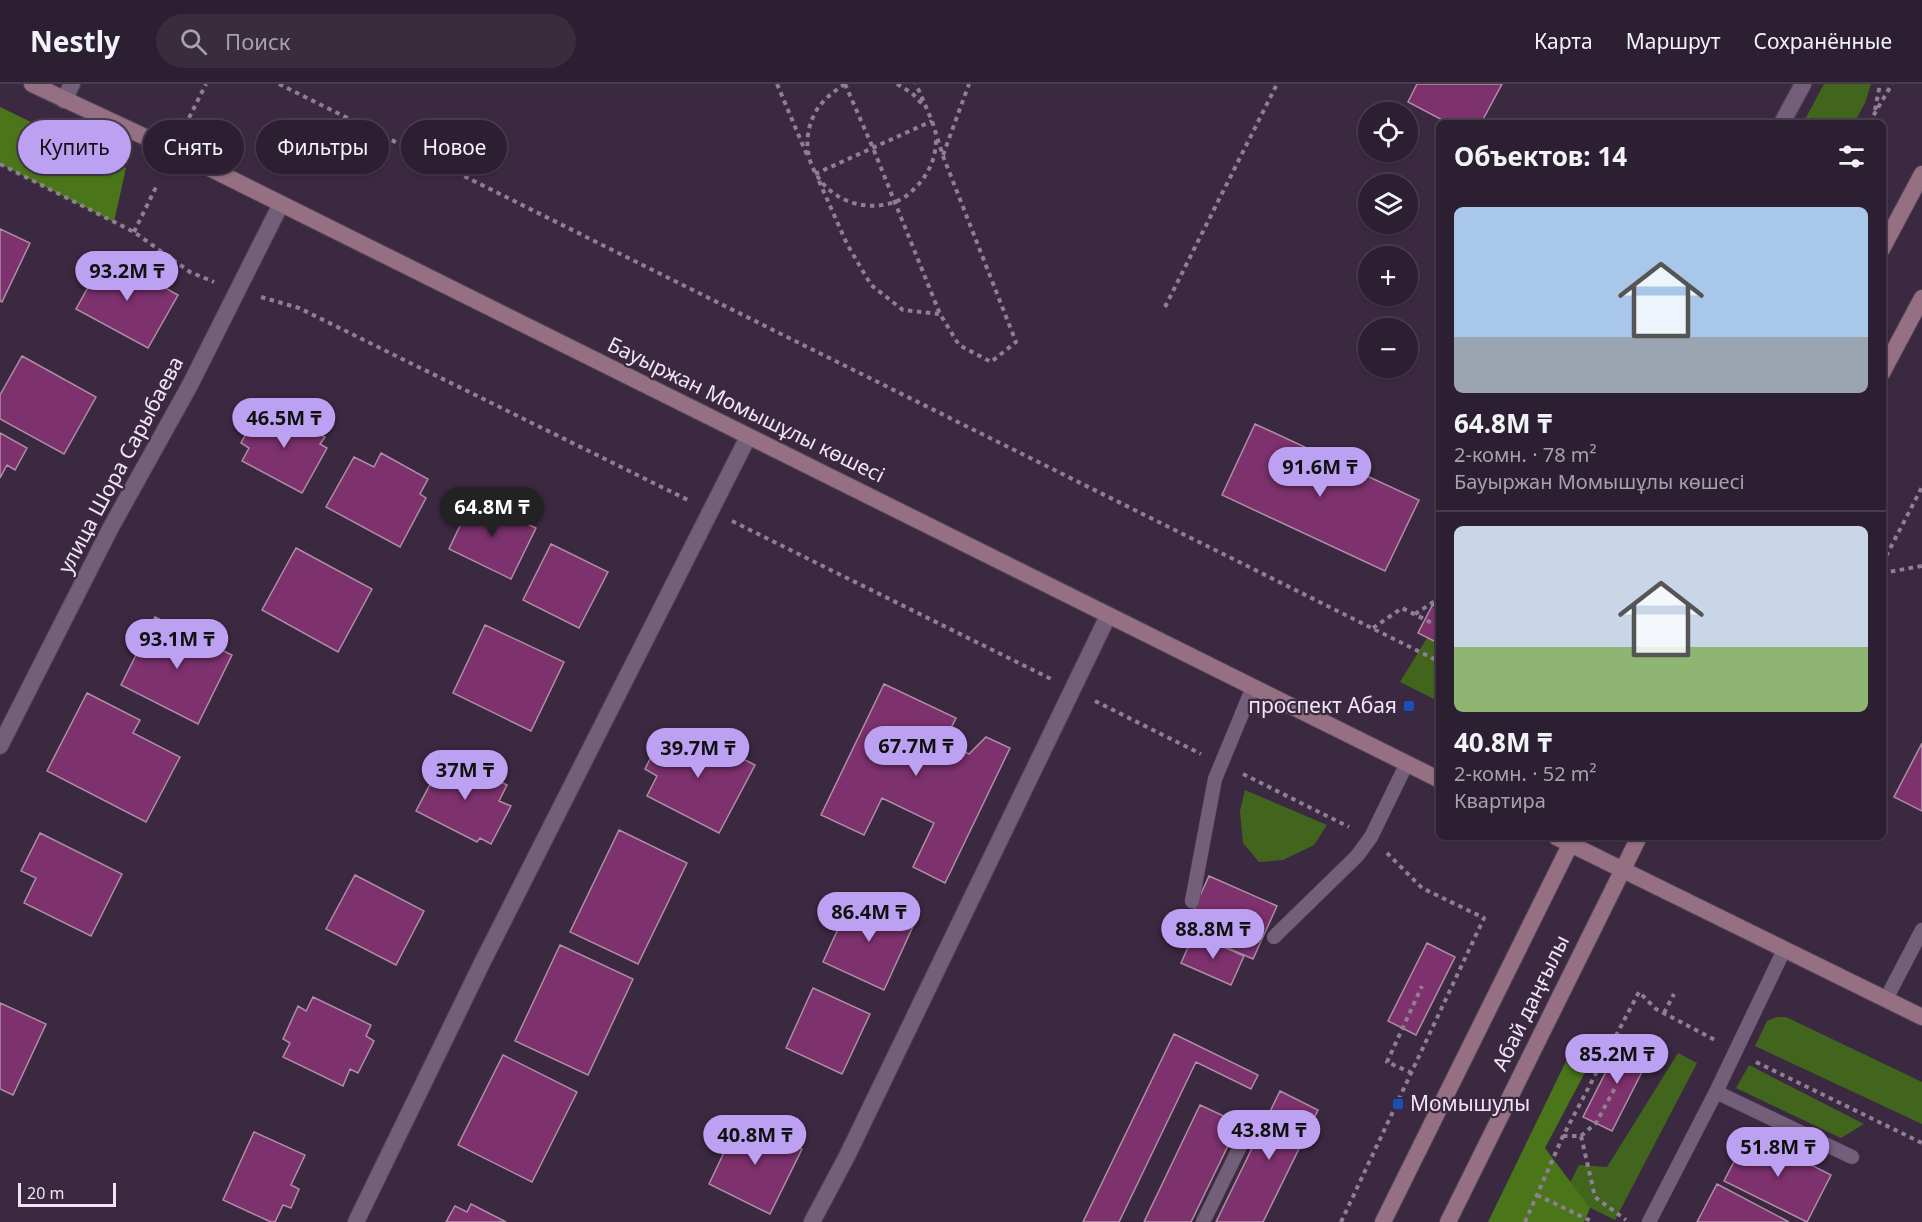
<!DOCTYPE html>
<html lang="ru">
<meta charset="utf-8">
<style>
:root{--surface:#2c1f31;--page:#382c3d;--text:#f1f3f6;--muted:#a6a2ab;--line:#483d4d;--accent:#bca0f2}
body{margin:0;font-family:"Noto Sans",sans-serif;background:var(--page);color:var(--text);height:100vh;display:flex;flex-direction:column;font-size:22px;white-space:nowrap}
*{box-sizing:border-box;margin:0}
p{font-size:20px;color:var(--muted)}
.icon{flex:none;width:33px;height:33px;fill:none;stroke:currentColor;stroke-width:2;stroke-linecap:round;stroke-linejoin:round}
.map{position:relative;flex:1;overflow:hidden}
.panel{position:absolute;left:1436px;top:36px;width:450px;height:720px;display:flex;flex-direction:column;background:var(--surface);border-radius:9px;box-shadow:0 2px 4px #0004,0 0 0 2px var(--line)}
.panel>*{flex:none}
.hud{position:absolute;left:18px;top:36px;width:570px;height:54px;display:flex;gap:12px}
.fabs{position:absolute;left:1358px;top:18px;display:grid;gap:12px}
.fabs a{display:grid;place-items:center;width:60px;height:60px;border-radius:50%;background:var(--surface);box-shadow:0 2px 4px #0004,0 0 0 2px var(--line);font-size:30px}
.scale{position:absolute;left:18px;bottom:15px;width:98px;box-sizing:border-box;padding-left:6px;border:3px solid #f1e5f5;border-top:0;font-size:16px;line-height:21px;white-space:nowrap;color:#f1e5f5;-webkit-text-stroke:4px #3b2941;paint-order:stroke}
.price{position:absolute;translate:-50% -51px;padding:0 14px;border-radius:21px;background:var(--accent);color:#111;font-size:20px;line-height:39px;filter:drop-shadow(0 2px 3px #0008)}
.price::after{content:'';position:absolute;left:50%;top:36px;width:18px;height:14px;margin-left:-9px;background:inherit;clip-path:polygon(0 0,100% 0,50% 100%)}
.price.active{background:#222;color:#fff}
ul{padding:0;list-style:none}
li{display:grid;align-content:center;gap:12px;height:318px;padding:0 18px}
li+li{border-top:2px solid var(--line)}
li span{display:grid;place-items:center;height:186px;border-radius:9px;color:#555}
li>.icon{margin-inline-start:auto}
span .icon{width:108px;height:108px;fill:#fffc;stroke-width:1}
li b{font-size:26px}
h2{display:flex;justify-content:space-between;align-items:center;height:72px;padding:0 18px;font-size:26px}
.tag{padding:0 21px;border-radius:27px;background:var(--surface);box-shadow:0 2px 4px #0004,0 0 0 2px var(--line);font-size:21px;line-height:54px}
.tag.active{background:var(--accent);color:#111}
header{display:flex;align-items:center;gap:36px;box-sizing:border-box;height:84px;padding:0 30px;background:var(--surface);border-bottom:2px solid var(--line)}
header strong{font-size:28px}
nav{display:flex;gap:33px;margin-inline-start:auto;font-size:21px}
.search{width:420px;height:54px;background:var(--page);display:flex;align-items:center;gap:15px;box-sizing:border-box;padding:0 21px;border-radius:33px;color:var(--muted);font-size:22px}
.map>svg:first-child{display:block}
</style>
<header>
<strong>Nestly</strong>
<div class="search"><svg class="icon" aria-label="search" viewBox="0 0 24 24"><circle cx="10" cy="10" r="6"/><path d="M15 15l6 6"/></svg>Поиск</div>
<nav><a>Карта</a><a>Маршрут</a><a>Сохранённые</a></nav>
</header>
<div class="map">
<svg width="1922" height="1138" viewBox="0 0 1922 1138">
<rect width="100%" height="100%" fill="#3b2941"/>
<!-- green -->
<path fill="#42651e" d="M1824,0h47l-6,19 -11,20h-51z
M1427,554l11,5v58l-38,-19z
M1245,706l82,35 -13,20 -31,15 -24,2 -16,-19 -3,-32z
M1777,933h9l136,65v42l-167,-78 12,-25z
M1678,969l19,10 -82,157 -51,-25 15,-30 28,2z
M1749,981l115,59 -23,14 -105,-50z"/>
<!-- forest -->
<path fill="#4a7619" d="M0,23l126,61 -12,54 -114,-58z
M1571,967l20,10 -46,87 45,60 -6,14h-96z"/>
<!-- building -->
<path fill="#7d316d" stroke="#ae8ea5" stroke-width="1.5" d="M1417,0h85l-21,39h-33l-40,-21z
M0,145l30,14 -28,59 -2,-1z
M106,171l72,40 -30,53 -72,-39z
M22,272l74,41 -32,57 -64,-35v-24z
M274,325l51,28 -5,7 7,4 -25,45 -60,-32 7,-13 -8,-5 16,-30 11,6z
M1255,340l164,76 -34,71 -163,-76z
M0,349l27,15 -12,22 -8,-5 -7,13z
M381,369l47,26 -8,15 6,4 -26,49 -74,-40 28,-50 20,10z
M473,414l63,30 -25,51 -62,-30z
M551,460l57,28 -29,56 -56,-28z
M296,464l76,41 -34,63 -76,-42z
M1433,520l5,3v36l-20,-10z
M155,533l77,38 -34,69 -77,-39z
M485,541l79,37 -33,69 -78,-38z
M884,600l72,34 -12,24 25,12 17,-17 24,11 -65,135 -32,-16 21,-44 -52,-25 -18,37 -43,-20z
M87,609l53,27 -7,13 47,24 -34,65 -99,-51z
M686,646l69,35 -36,68 -72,-37 10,-20 -12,-7 16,-32 17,9z
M1922,659v68l-28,-14z
M446,670l61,31 -8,16 12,5 -20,38 -11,-6 -3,4 -61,-31z
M619,746l68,33 -49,101 -68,-32z
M40,749l82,41 -31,62 -67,-33 12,-25 -15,-7z
M355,791l69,36 -28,54 -70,-36z
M1209,792l68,30 -24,53 -68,-30z
M853,812l61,28 -30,66 -61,-28z
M1194,850l50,22 -13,29 -50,-22z
M1427,859l28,14 -39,78 -28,-14z
M560,861l73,34 -45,96 -73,-34z
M813,904l57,26 -28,60 -56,-26z
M313,913l58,28 -5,11 8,5 -16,32 -8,-4 -7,17 -60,-29 7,-14 -7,-4 15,-33 8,5z
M0,919l46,21 -33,71 -13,-6z
M1174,950l84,41 -7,14 -55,-27 -77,160h-36z
M1622,956l29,14 -39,77 -29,-14z
M503,971l74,37 -45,90 -74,-37z
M1280,1007l38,19 -55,112h-47z
M1200,1021l39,18 -48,99h-47z
M740,1035l62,30 -32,65 -61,-30z
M254,1048l51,23 -14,30 8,4 -8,19 -8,-3 -8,17h-4l-48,-22z
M1749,1049l82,42 -24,47 -83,-41z
M1717,1100l72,38h-92z
M471,1120l35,18h-60l9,-16 12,6z"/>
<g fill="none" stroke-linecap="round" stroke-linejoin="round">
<!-- service casing -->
<g stroke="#544458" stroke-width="15">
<path id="service" d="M1192,817l23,-122 38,-92
M1274,853l83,-81 14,-19 36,-74
M1886,915l36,-69
M1716,1008l136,65
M1203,1138l50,-102
M1649,1138l67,-130 68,-142"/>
</g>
<!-- minor casing -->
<g stroke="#544458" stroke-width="18">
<path id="minor" d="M64,16l8,-16
M1782,39l21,-39
M0,662l110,-217 80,-144 91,-181
M356,1138l126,-259 266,-526
M812,1138l35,-66 261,-540"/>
</g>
<!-- secondary casing -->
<g stroke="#544458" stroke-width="18">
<path id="secondary" d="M32,0l141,66 1265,629
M1882,165l40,-75
M1882,289l40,-75
M1556,753l366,180
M1383,1138l191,-385
M1448,1138l191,-385"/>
</g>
<!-- path -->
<path stroke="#8e7f93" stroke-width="4" stroke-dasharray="4.5 4.5" stroke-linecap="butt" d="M279,0l1159,577
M777,0l30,71
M845,0l28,64 67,166 19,31 32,17 25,-20 -73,-186 -11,-35 -16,-37
M845,0c-12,8 -23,16 -30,29 -26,50 19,103 73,91 10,-2 20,-8 27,-16 14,-14 21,-30 21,-49
M897,0l15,9 12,13
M1875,26l5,-26
M1869,39l23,-39
M185,42l21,-42
M943,71l26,-71
M0,80l134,68 56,40 24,10
M815,90l117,-53
M819,97l28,63 24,41 32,25 36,4
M134,148l23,-47
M261,213l38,11 391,193
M1165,223l112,-223
M732,437l319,158
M1882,480l40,-77
M1882,489l40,-7
M1415,530l23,-15
M1373,544l29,-20 36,18
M1095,617l106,53
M1243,690l106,53
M1664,929l10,-19
M1756,978l166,81
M1412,989l-25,-11 35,-76
M1563,1052h18l15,-13 20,-37
M1581,1052l14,61 31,23
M1537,1111l56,27
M1341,1138l143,-304 -62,-30 -35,-35
M1525,1138l38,-86 76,-144 17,17 59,31"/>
<!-- service -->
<use href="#service" stroke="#735f7a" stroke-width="14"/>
<!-- minor -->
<use href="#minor" stroke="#735f7a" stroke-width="16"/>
<!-- secondary -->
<use href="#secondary" stroke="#956f82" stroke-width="16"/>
</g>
<!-- markers -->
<g fill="#1a4fb4" stroke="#3b2941" stroke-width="2">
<rect x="1403" y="616" width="12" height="12" rx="3"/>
<rect x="1392" y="1014" width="12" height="12" rx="3"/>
</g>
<g text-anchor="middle" stroke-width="4.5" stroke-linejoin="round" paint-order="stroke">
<!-- street labels -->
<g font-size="21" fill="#f1e5f5" stroke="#3b2941">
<text transform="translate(746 326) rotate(26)" y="7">Бауыржан Момышұлы көшесі</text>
<text transform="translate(121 381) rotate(-62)" y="7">улица Шора Сарыбаева</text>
<text transform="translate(1531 919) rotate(-64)" y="7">Абай даңғылы</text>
</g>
<!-- poi labels -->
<g font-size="21" fill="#f1e5f5" stroke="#3b2941" text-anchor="end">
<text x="1397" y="629">проспект Абая</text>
<text x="1410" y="1027" text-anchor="start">Момышулы</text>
</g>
</g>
</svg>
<div class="fabs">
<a><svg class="icon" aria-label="locate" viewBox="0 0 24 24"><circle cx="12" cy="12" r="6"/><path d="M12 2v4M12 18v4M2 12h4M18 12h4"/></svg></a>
<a><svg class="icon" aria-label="layers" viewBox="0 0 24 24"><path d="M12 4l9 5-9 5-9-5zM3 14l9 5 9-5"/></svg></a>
<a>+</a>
<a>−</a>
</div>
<div class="scale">20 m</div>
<b class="price" style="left:127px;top:218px">93.2M ₸</b>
<b class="price" style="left:284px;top:365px">46.5M ₸</b>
<b class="price" style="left:1320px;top:414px">91.6M ₸</b>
<b class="price active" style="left:492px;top:454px">64.8M ₸</b>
<b class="price" style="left:177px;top:586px">93.1M ₸</b>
<b class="price" style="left:916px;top:693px">67.7M ₸</b>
<b class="price" style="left:698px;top:695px">39.7M ₸</b>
<b class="price" style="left:465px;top:717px">37M ₸</b>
<b class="price" style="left:869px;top:859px">86.4M ₸</b>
<b class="price" style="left:1213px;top:876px">88.8M ₸</b>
<b class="price" style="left:1617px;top:1001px">85.2M ₸</b>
<b class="price" style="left:1269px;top:1077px">43.8M ₸</b>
<b class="price" style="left:755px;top:1082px">40.8M ₸</b>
<b class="price" style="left:1778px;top:1094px">51.8M ₸</b>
<div class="hud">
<a class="tag active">Купить</a>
<a class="tag">Снять</a>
<a class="tag">Фильтры</a>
<a class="tag">Новое</a>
</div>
<section class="panel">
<h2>Объектов: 14<svg class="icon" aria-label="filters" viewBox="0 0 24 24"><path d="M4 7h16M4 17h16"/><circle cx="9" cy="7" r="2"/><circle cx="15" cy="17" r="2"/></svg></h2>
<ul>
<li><span style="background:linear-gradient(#a9c7e8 70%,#9aa5b1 0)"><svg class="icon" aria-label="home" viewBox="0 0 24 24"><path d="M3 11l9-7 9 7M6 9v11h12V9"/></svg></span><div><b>64.8M ₸</b><p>2-комн. · 78 m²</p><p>Бауыржан Момышұлы көшесі</p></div></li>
<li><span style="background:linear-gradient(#c9d6e8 65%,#8fb573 0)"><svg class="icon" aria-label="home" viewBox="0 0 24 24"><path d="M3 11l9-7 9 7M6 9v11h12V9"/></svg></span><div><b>40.8M ₸</b><p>2-комн. · 52 m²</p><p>Квартира</p></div></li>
</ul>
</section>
</div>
